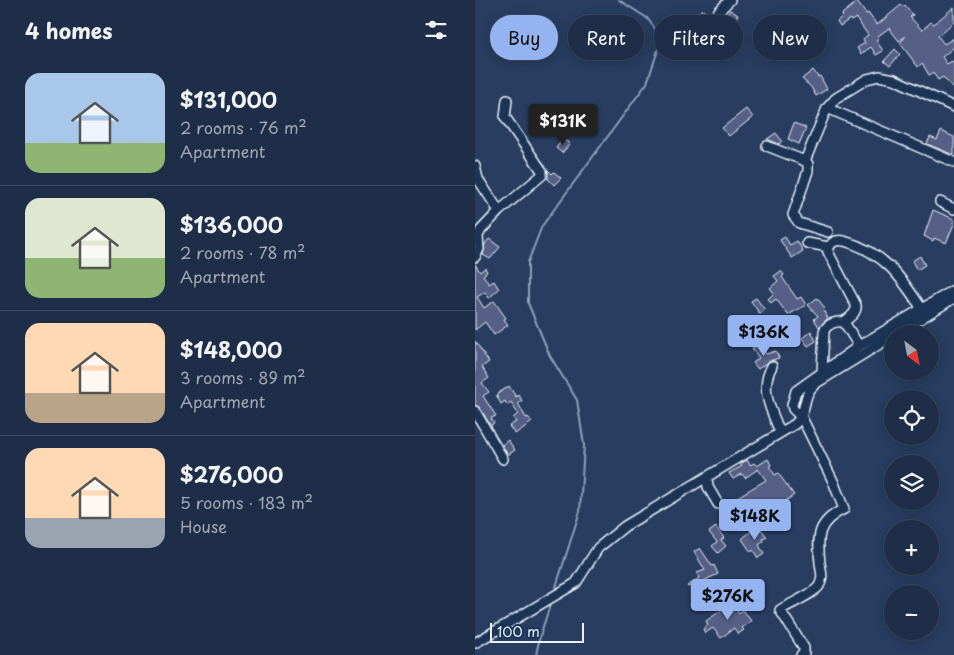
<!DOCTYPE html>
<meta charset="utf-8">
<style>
:root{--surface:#1e2e48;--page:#2b3a52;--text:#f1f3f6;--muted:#a1a8b4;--line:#3c4a60;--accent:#95b2f1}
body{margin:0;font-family:"Playpen Sans",sans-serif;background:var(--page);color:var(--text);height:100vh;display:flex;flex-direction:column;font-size:19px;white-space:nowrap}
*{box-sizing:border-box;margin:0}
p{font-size:16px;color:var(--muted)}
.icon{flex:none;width:28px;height:28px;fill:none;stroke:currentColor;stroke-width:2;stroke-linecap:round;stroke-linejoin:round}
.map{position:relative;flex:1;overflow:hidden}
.details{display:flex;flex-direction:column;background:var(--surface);width:475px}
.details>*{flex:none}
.hud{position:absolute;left:15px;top:15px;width:389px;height:45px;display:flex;gap:10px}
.needle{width:32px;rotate:148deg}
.fabs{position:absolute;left:409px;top:325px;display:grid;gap:10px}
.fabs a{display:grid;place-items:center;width:55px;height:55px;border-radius:50%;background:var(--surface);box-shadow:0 2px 12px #0003,0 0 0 1px var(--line);font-size:25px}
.scale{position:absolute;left:15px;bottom:12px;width:94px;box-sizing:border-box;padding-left:5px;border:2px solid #e8f1f8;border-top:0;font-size:14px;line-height:18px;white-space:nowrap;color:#e8f1f8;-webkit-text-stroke:4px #1d3557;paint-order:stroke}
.price{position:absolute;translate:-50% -42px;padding:0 11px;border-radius:5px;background:var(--accent);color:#111;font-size:16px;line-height:32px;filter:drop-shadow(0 1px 2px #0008)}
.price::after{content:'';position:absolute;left:50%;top:30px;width:15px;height:11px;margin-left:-8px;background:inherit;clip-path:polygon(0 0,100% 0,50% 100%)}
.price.current{background:#222;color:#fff}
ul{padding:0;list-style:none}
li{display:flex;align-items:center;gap:15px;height:125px;padding:0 25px}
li+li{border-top:1px solid var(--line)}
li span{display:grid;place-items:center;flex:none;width:140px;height:100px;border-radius:15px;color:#555}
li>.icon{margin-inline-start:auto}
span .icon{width:60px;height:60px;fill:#fffc;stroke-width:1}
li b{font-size:21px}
h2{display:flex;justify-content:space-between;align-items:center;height:60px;padding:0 25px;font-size:21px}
.pill{padding:0 18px;border-radius:22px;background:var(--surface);box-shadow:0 2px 12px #0003,0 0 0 1px var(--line);font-size:18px;line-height:45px}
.pill.current{background:var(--accent);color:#111}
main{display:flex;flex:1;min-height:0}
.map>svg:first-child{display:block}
</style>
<main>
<section class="details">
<h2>4 homes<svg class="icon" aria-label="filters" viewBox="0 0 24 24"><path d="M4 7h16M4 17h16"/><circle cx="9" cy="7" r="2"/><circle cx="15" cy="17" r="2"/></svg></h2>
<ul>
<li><span style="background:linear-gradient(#a9c7e8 70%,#8fb573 0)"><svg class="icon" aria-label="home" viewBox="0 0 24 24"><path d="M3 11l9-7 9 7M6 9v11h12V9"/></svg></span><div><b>$131,000</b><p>2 rooms · 76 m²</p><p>Apartment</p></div></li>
<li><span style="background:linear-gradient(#dfe7d0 60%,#8fb573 0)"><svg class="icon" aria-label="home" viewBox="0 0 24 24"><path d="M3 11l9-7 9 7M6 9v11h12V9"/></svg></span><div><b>$136,000</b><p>2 rooms · 78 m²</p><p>Apartment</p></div></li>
<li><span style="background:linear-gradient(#ffd9b3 70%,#b9a48a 0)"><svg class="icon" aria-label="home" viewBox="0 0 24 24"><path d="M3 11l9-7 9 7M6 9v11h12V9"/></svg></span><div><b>$148,000</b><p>3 rooms · 89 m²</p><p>Apartment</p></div></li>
<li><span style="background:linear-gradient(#ffd9b3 70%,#9aa5b1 0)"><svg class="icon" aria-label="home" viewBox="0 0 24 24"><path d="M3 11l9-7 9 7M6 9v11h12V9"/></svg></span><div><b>$276,000</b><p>5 rooms · 183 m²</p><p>House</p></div></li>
</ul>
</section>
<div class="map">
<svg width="479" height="655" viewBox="0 0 479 655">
<rect width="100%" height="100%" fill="#283d60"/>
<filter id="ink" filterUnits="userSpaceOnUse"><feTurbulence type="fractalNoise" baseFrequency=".02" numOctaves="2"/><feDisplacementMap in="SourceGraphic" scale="10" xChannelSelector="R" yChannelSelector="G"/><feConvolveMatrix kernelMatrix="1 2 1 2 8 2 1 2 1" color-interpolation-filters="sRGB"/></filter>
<g filter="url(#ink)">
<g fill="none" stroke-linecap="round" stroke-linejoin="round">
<!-- stream -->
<path stroke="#89a2ba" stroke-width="2" d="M79,593l26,-82 4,-66 -7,-45 -27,-44 -22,-53v-41l14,-36 105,-143 12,-36v-13l-12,-16 -28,-18
M61,655l4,-19 11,-34"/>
</g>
<!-- building -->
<path fill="#565f85" stroke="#e8f1f8" d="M382,2l9,12 2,-1 9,12 24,-20 2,2 2,-2 8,10 -3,2 12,13 9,-8 3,2 20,-17v15l-16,14 6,8 10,-6v9l-12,10 5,7 5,-3 2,3v25l-11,-12 -5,3 -5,-7 -4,2 -7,-12 -4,4 -18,-24 6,-7 -7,5 -10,-13 -11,8 1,2 -3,2 7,11 -7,4 -5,-8 -10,7 -4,-6 8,-5 -2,-4 5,-4 -12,-17 -5,3 -1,-2 -10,7 -3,-5 6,-5 -1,-2z
M227,9l9,9 -7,7 -9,-8z
M255,10l8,5 -6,8 -7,-5z
M255,32l9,9 -9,10 -9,-9z
M420,49l5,5 -10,12 -6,-5z
M338,70l5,7 2,-1 7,13 -11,7 -5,-9 -9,-8z
M271,109l7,8 -24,19 -7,-8z
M319,123l12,5 -7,16 -11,-5z
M466,131l13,6v18l-27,-11 3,-7 7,3z
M301,133l6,8 -3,3 -12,-5z
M88,139l7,5 -8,9 -6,-5z
M73,170l4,4 2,-2 7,6 -7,7 -6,-6z
M458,210l21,9v5l-8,19 -12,-5 -1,3 -9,-5z
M310,237l5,8 7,-4 6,10 -11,7 -12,-18z
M14,239l11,8 -10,12 -7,-4 2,-11z
M445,256l5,9 -8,5 -5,-9z
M0,264l5,8 5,-4 2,4 -4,3 6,9 5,-3 5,8 -10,9 -4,-6 -8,5 7,11 10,-7 12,17 -2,1 4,6 -14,10 -9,-13 -10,8z
M306,271l3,4 -2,2 15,22 4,-2 5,8 -18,10 -12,-16 -5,4 -3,-4 6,-6 -4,-5 8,-7 -4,-5z
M281,298l9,12 -5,4 -9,-13z
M342,298l8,10 -2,2 5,8 -9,9 -5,-8 4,-3 -10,-11z
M336,331l5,10 -8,5 -6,-8z
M0,341l14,21 -7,5 7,11 -7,5 7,9 -6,4 13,20 -5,2 3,5 -3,2 2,5 -13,-22 -5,-3z
M285,344l6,10 10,-3 3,7 -10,3 -11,8 -5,-6 6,-5 -7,-9z
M34,386l7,11 3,-2 3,6 -4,2 8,15 2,-1 4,5 -17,12 -6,-8 7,-4 -3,-4 5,-4 -7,-12 -4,3 -2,-4 -4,3 -5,-9z
M33,440l7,10 -7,5 -6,-10z
M293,459l3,6 -2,1 6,9 3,-2 16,22 -11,8 4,7 -4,3 -2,-3 -12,7 -9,-10 -15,9 -11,-17 32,-19 -8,-11 -13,9 -3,-4 -9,5 -4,-6 13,-7 -2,-2 7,-4 3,5 4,-2 3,3z
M283,525l9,12 -4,2 1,2 -5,4 5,9 -6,4 -5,-8 -2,2 -9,-13z
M241,527l8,11 -3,2 5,6 -8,7 -6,-7 5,-4 -8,-10z
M225,548l12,18 2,-1 4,9 -19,9 1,2 -5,3 -2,-3 -5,2 -1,-1 12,-8 -2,-5 8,-3 -11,-18z
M257,603l7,11 4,-4 8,11 -9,7 2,2 -6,4 -4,-6 -13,10 -8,-10 -8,5 -2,-4 5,-4 -2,-4z"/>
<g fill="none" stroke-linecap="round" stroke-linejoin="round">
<!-- minor casing -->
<g stroke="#e8f1f8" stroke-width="12">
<path id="minor" d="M243,12l12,-12
M352,108l127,54
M292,146l38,15 3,3v7l-15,44 6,8 29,9
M330,161l22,-53 9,-10 31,-19 12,-3 15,3 60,28
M0,166l3,13 21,32
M465,202l14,7
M332,243l21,4
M0,257l4,-8 -1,-13 3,-6 18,-19 43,-36v-4l-37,-54 2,-17
M421,334l58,-36
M384,346l-15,-24c6,-5 13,-9 12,-17l-28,-53c1,-9 7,-13 16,-11 40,11 57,36 78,68
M297,366c-13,23 -1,44 8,66
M347,372l2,-41c4,-8 13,-10 20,-9
M0,411l28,48
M232,478l1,9 10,17
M0,643l101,-60 22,-35 27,-22 170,-102c14,-13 5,-26 20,-40l78,-48
M326,655l3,-2v-5l-24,-38c8,-5 35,-17 39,-24 5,-9 2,-14 1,-23 -3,-27 -3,-41 24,-54l-11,-28 -31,-63 -9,-9 -1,-4 4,-14 63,-45 95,-56"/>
</g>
<!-- minor -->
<use href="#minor" stroke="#1d3557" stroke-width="9"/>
</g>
</g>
</svg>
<div class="fabs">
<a><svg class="needle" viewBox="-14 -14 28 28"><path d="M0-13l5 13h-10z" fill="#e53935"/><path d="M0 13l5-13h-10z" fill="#a1a8b4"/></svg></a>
<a><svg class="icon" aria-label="locate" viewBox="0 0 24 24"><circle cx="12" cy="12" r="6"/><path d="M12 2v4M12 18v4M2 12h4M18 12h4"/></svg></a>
<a><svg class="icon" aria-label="layers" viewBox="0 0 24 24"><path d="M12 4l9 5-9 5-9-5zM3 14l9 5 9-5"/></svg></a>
<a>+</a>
<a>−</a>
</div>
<div class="scale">100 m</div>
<b class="price current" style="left:88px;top:146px">$131K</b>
<b class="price" style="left:289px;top:357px">$136K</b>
<b class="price" style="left:280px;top:541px">$148K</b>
<b class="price" style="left:253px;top:621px">$276K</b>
<div class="hud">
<a class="pill current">Buy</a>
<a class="pill">Rent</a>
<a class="pill">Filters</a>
<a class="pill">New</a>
</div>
</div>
</main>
